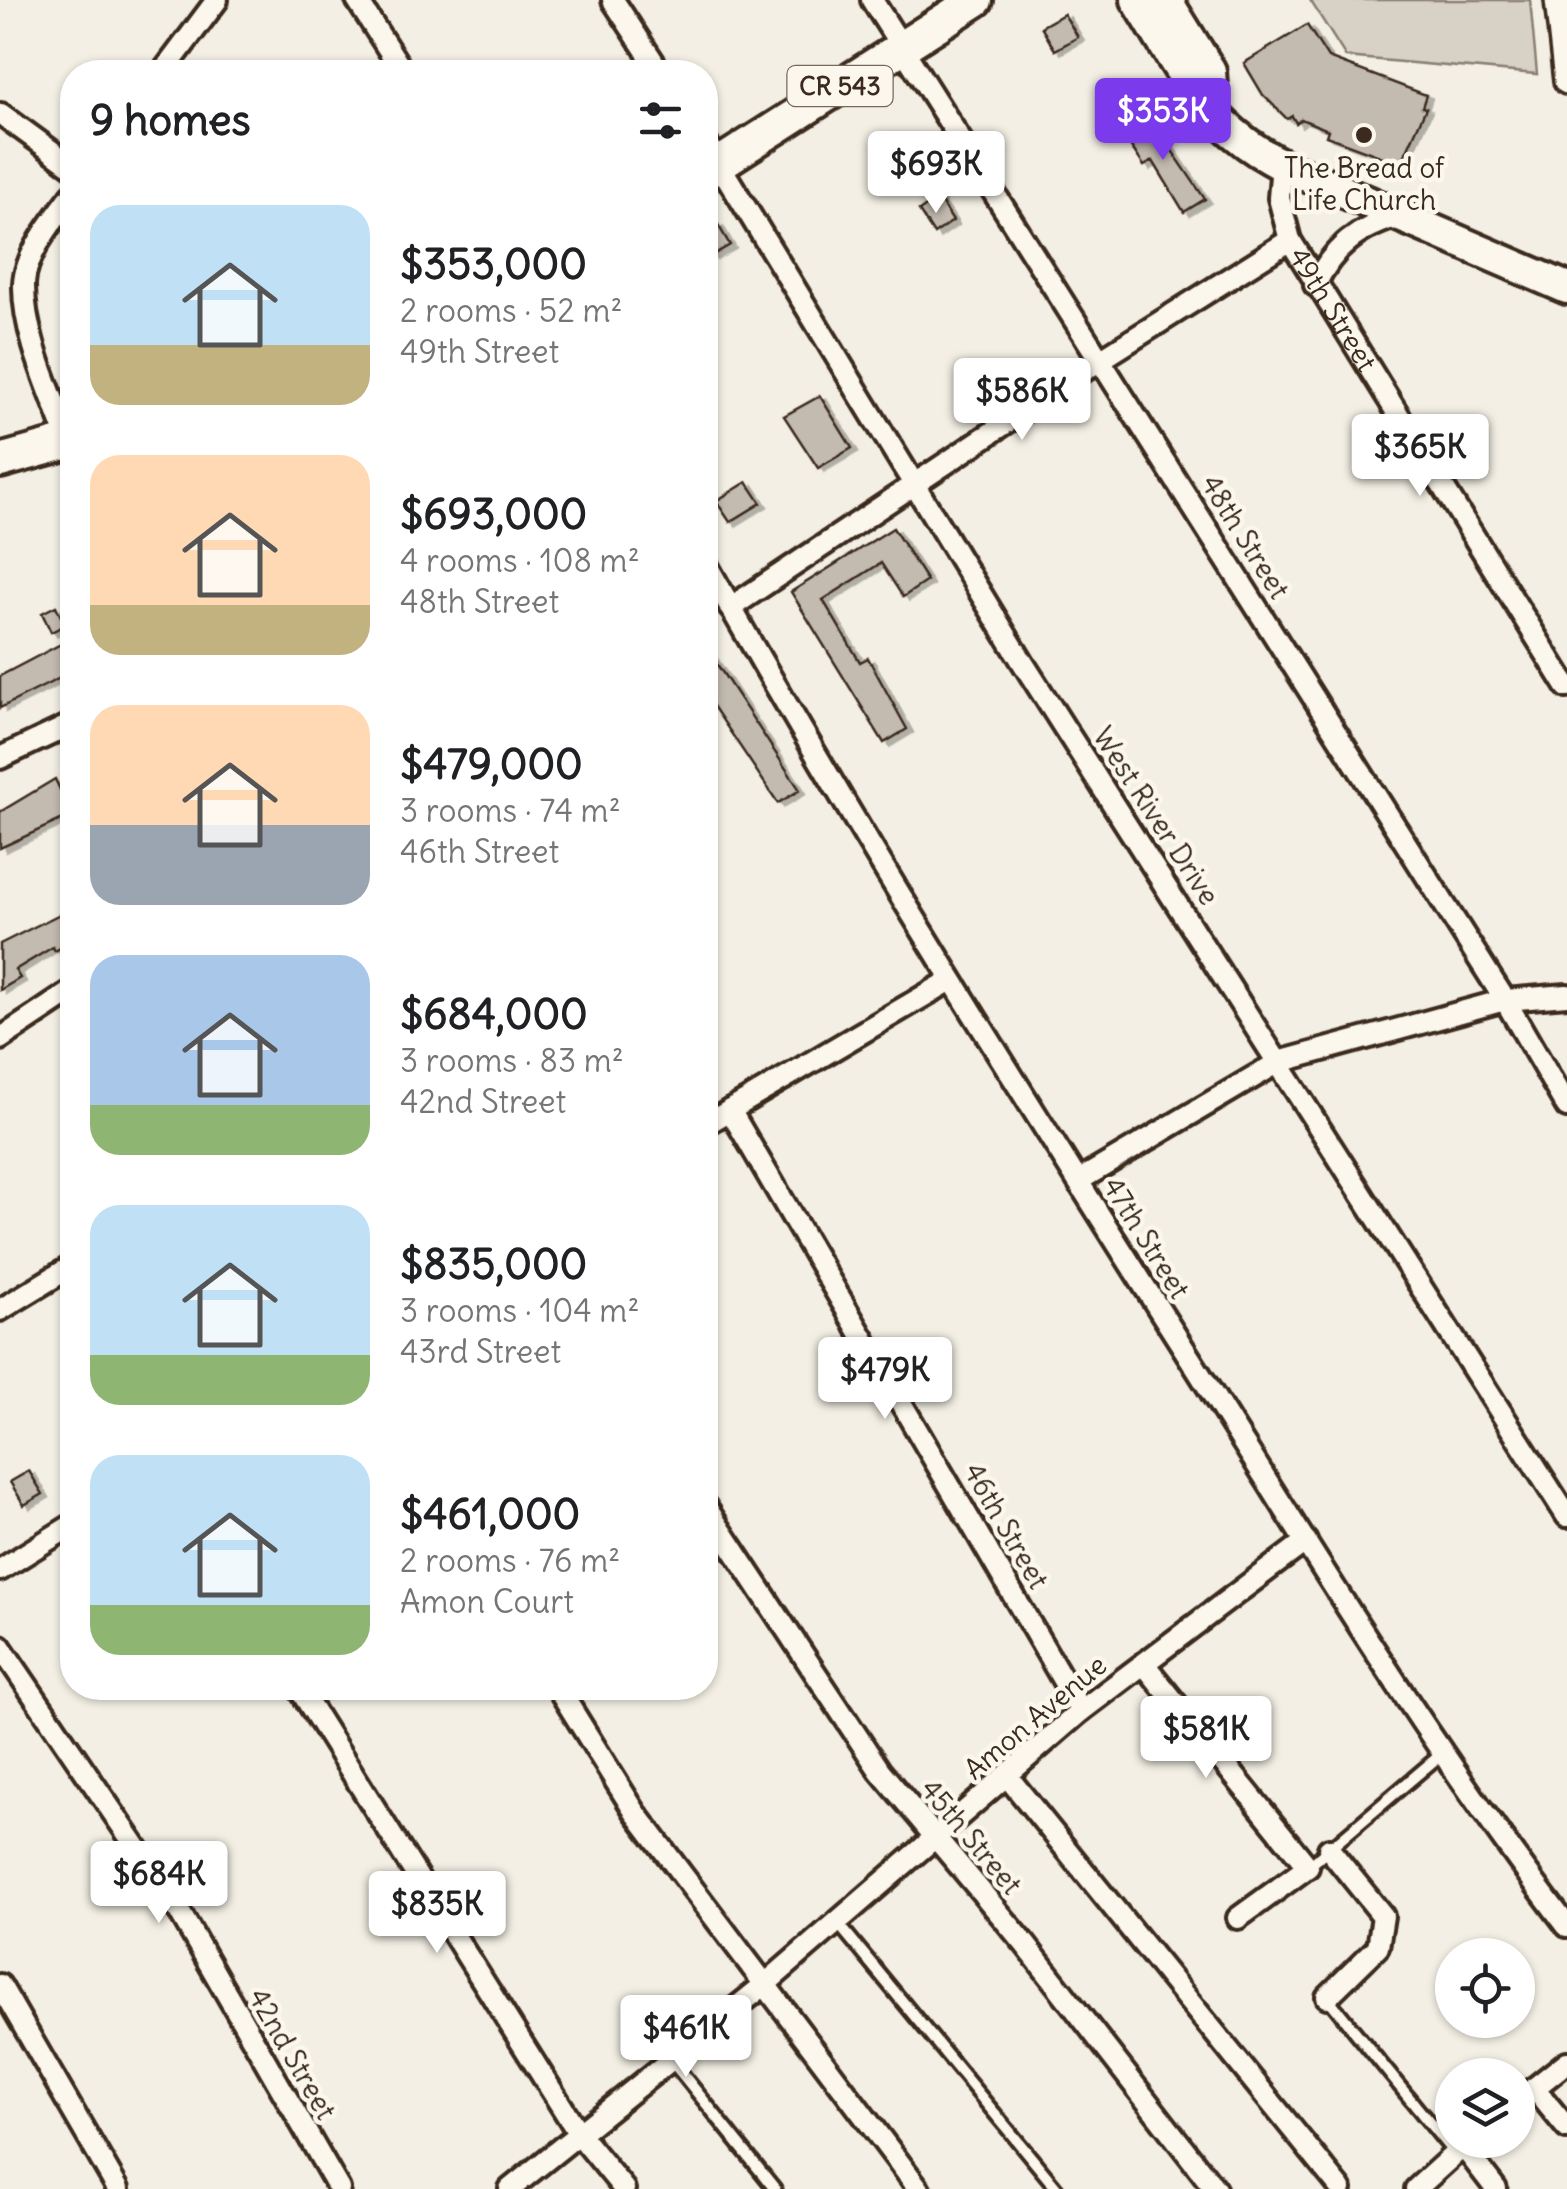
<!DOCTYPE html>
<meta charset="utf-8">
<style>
:root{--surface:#fff;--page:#f2f2f2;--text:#202124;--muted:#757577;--accent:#7c3aed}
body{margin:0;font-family:Delius,sans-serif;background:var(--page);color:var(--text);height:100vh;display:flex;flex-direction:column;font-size:38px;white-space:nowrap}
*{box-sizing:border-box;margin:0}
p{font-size:32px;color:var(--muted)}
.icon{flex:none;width:55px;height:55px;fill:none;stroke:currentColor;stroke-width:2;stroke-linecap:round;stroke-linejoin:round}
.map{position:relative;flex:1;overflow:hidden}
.sheet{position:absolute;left:60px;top:60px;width:658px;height:1640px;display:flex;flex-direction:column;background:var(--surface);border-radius:40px;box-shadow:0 2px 8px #0004}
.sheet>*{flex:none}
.controls{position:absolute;left:1435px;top:1938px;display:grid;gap:20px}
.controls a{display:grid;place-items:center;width:100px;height:100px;border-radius:50%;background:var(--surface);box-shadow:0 2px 8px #0004;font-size:50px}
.price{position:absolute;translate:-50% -85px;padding:0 22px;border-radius:10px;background:#fff;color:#222;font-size:32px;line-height:65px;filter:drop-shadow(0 2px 5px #0008)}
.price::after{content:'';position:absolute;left:50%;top:60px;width:30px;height:22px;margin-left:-15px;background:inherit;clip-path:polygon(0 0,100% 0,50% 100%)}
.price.on{background:var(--accent);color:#fff}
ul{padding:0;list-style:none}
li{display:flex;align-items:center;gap:30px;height:250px;padding:0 30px}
li span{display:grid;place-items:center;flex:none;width:280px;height:200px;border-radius:30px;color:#555}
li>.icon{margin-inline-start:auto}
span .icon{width:120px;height:120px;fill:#fffc;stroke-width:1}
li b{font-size:42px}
h2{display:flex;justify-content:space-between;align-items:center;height:120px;padding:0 30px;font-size:42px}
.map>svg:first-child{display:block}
</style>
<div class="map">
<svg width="1567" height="2189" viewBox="0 0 1567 2189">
<defs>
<filter id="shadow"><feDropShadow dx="6" dy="3.5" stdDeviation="0" flood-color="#0004"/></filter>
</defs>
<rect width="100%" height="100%" fill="#f3efe4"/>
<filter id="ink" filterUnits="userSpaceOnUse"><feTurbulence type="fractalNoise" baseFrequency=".01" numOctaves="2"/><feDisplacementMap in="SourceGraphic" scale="20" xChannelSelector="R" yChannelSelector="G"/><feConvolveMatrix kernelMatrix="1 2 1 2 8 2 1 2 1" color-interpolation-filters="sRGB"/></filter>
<g filter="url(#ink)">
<!-- green -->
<path fill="#d8d1c6" stroke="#8a7e72" stroke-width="2.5" d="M1310,0h220l7,74 -191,-17z"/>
<!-- building -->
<path fill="#c3bbb0" stroke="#3b2a1e" stroke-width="2.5" filter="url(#shadow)" d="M1064,14l14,23 -23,13 -14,-23z
M1307,25l21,33 98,37 -4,12 4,1 -25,56 -75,-28 2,-6 -27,-11 -5,4 -4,-7 -5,3 -24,-24 -19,-32z
M1139,117l12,18 7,-5 47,69 -21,13 -31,-51 -9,5 -24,-36z
M938,198l15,23 -19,13 -15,-23z
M717,223l13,22 -19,11 -6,-10v-16z
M820,396l32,52 -34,20 -34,-52z
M747,482l14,21 -31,19 -14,-21z
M893,528l34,53 -24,16 -22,-34 -58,37 37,62 8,-4 39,71 -23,14 -93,-151z
M56,606l9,19 -14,7 -9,-19z
M61,644l11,28 -72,36v-32z
M705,646l95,144 -22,13 -73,-109z
M55,779l17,36 -72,33v-36z
M72,908v33l-17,10 -2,-4 -38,23 5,8 -20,12v-46z
M29,1471l14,23 -19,11 -14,-23z"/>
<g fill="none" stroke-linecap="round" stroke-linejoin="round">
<!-- service casing -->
<g stroke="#3b2a1e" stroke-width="18">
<path id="service" d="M1308,1867l137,-116
M837,1922l220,267
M1327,1997l127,156
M671,2060l104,129"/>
</g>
<!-- minor casing -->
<g stroke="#3b2a1e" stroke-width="28">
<g id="minor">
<path d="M357,0l46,72"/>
<path d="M613,0l47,72"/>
<path d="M872,0l633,1000 62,107"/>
<path d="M163,72l54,-72"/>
<path d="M1,114l71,52"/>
<path d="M705,141l318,522 544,853"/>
<path id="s1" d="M1282,165l-3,33 11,42 277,447"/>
<path d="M1315,285c18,-38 44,-57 83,-69"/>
<path d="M69,442c-17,-48 -46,-106 -45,-158 1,-30 31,-66 48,-89"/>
<path d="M705,562c151,269 316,530 481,790 122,193 242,392 381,574"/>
<path d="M730,608l370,-248 190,-120"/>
<path d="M0,758l72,-34"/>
<path d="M0,1039l72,-48"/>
<path d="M730,1110l351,601"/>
<path d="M705,1125l246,-145"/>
<path d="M1078,1181l201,-119 226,-62 62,-5"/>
<path d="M0,1310l72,-44"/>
<path d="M705,1506l175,265 145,173 190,245"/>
<path d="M0,1570l72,-45"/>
<path d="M0,1646l175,258 164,285"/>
<path d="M1144,1664l164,203 -70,51"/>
<path d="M299,1688l280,446 45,55"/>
<path d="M558,1688l77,124 284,377"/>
<path d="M1007,1776l334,413"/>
<path d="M0,1985l118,204"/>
<path d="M1327,1997l51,-50 5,-31 -54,-67"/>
<path d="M1534,2088l33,40"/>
<path d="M1518,2101l49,-39"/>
<path d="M1463,2146l33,43"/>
<path d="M510,2189l253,-203 318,-275 225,-170"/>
<path d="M1416,2189l54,-49"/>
</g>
</g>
<!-- tertiary casing -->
<g stroke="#3b2a1e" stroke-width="32">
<path id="tertiary" d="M1558,0l9,81"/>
</g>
<!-- secondary casing -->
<g stroke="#3b2a1e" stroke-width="38">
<path id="secondary" d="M1137,0c44,70 68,126 145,165l285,123"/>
</g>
<!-- primary casing -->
<g stroke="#3b2a1e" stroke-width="40">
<path id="primary" d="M1165,0l44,71 3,46
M705,173l271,-173
M0,461l72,-20"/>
</g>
<!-- service -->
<use href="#service" stroke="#fbf7ec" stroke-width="10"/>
<!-- minor -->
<use href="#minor" stroke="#fbf7ec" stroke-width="20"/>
<!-- tertiary -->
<use href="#tertiary" stroke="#fbf7ec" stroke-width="25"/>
<!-- secondary -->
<use href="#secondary" stroke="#fbf7ec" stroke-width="30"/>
<!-- primary -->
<use href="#primary" stroke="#fbf7ec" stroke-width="32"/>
</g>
</g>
<!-- markers -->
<circle fill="#3b2a1e" stroke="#fbf7ec" stroke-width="4" cx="1364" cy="135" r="10"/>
<g text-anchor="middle" stroke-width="9" stroke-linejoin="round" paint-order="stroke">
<!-- shield labels -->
<rect fill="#fbf7ec" stroke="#75685c" stroke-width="2.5" x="787.5" y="66" width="105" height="40" rx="8"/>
<g font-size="25" font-weight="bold" fill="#3b2a1e">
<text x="840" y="95">CR 543</text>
</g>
<!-- poi labels -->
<g font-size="28" fill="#3b2a1e" stroke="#fbf7ec">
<text x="1364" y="178">The Bread of<tspan x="1364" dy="32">Life Church</tspan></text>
</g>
<!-- street labels -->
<g font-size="28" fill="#3b2a1e" stroke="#fbf7ec">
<text dy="10" stroke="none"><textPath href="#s1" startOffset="158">49th Street</textPath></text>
<text transform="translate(1245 537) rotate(58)" y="10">48th Street</text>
<text transform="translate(1156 816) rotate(57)" y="10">West River Drive</text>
<text transform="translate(1146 1238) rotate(58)" y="10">47th Street</text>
<text transform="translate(1006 1526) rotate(60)" y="10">46th Street</text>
<text transform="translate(1035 1717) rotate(-40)" y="10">Amon Avenue</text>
<text transform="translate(971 1837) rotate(50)" y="10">45th Street</text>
<text transform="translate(292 2054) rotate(60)" y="10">42nd Street</text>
</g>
</g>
</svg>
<div class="controls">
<a><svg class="icon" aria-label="locate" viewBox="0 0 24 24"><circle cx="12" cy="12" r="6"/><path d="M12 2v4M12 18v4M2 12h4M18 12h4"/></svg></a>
<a><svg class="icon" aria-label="layers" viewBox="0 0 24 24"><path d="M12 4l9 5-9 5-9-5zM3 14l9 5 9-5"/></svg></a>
</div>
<b class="price on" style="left:1163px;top:163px">$353K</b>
<b class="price" style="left:936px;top:216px">$693K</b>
<b class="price" style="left:1022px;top:443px">$586K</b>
<b class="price" style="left:1420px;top:499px">$365K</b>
<b class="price" style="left:885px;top:1422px">$479K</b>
<b class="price" style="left:1206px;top:1781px">$581K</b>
<b class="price" style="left:159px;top:1926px">$684K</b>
<b class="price" style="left:437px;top:1956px">$835K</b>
<b class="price" style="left:686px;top:2080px">$461K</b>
<section class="sheet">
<h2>9 homes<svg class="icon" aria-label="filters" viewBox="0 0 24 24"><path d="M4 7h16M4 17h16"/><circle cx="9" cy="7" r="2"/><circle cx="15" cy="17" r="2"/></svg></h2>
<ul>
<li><span style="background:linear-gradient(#bfe0f5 70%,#c2b280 0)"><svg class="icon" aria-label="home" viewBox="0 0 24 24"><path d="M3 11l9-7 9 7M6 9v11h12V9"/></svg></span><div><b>$353,000</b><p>2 rooms · 52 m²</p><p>49th Street</p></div></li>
<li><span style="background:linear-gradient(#ffd9b3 75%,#c2b280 0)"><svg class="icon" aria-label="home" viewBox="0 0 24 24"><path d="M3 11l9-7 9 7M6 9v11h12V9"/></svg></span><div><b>$693,000</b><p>4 rooms · 108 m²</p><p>48th Street</p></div></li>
<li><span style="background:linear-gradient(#ffd9b3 60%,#9aa5b1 0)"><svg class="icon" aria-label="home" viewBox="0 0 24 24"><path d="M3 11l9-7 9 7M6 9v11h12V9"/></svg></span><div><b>$479,000</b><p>3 rooms · 74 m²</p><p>46th Street</p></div></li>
<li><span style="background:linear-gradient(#a9c7e8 75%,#8fb573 0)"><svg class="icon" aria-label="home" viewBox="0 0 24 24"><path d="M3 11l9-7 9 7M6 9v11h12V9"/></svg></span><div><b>$684,000</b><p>3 rooms · 83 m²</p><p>42nd Street</p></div></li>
<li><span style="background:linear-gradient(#bfe0f5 75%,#8fb573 0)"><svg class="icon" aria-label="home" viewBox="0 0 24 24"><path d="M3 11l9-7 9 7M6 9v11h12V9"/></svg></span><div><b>$835,000</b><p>3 rooms · 104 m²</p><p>43rd Street</p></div></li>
<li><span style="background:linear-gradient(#bfe0f5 75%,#8fb573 0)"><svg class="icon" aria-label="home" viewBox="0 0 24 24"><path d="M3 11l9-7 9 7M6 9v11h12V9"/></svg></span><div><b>$461,000</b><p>2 rooms · 76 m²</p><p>Amon Court</p></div></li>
</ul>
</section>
</div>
